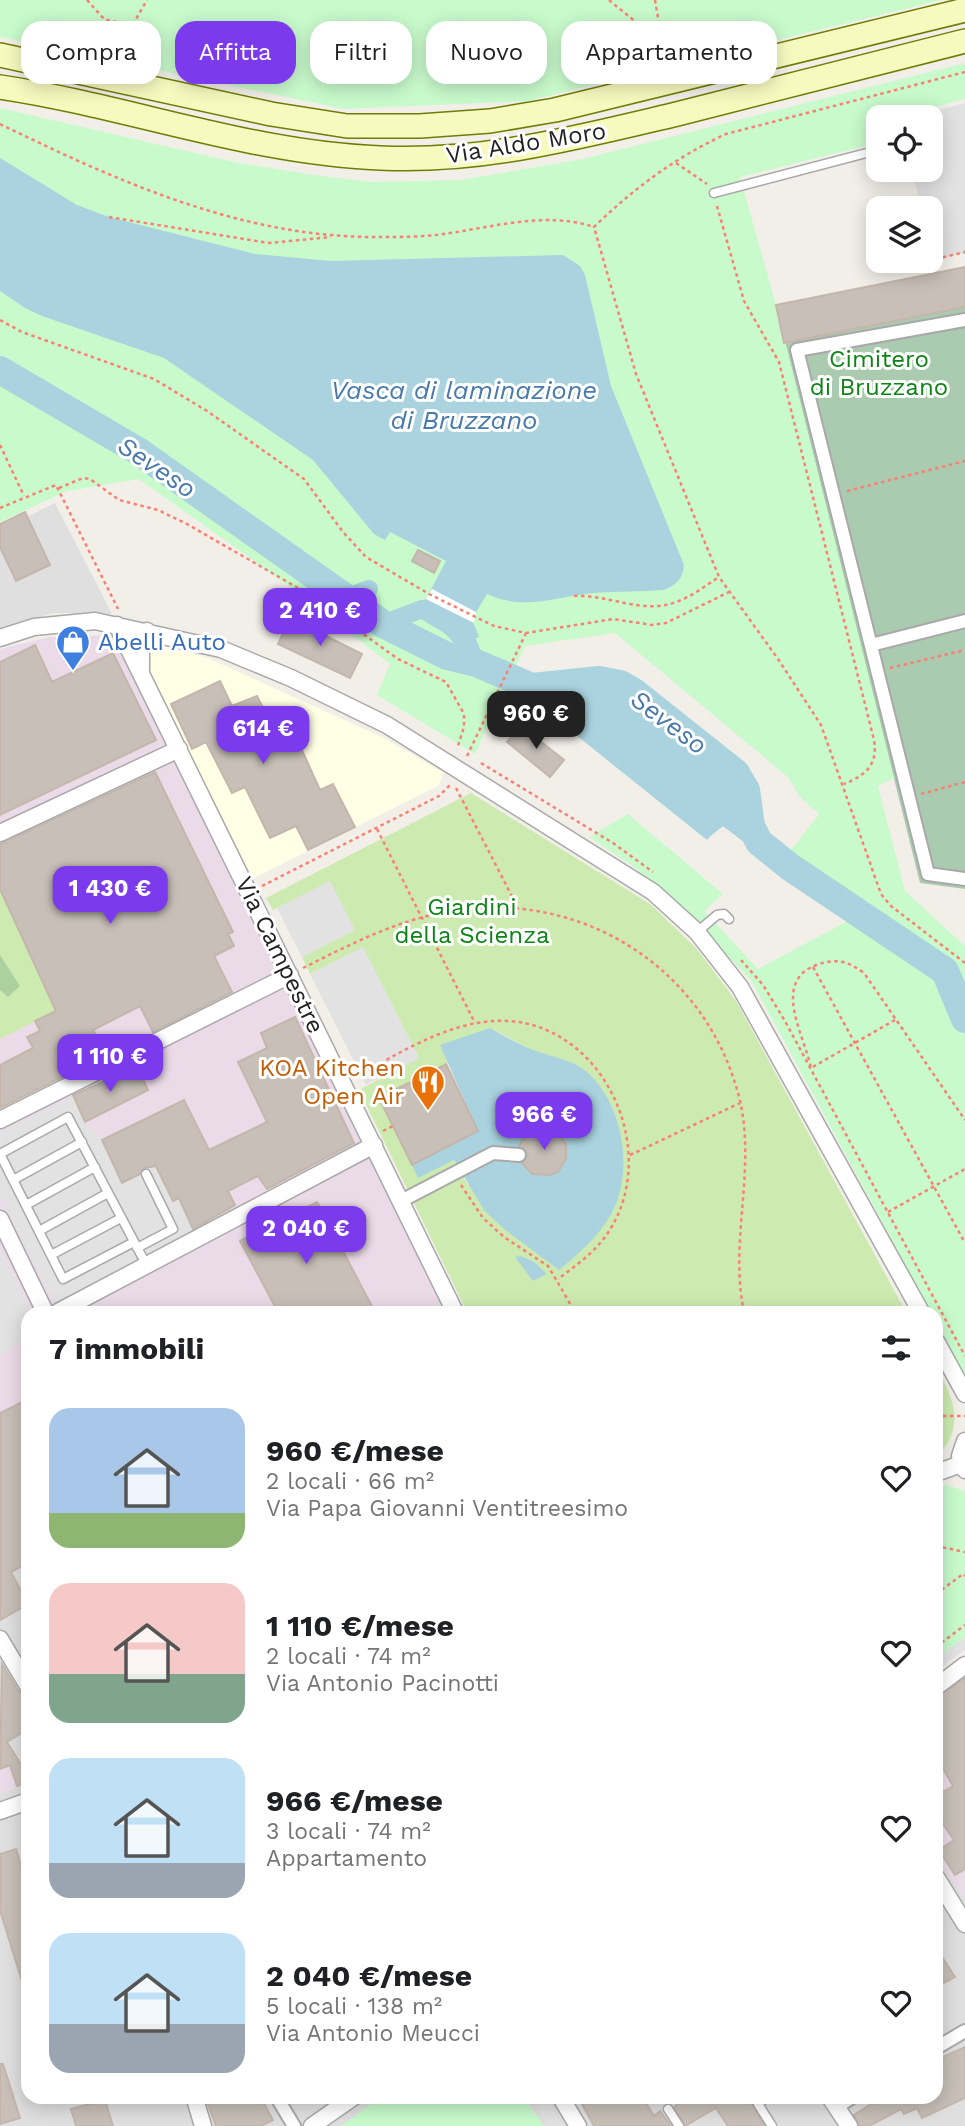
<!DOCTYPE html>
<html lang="it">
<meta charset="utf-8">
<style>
:root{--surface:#fff;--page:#f2f2f2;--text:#202124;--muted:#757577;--accent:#7c3aed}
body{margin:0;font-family:"Work Sans",sans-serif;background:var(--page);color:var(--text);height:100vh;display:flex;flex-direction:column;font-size:26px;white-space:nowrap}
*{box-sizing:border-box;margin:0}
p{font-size:23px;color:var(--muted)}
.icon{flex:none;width:38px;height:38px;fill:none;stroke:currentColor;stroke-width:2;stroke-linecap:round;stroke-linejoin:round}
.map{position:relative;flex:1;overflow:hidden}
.drawer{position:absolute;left:21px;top:1306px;width:922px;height:798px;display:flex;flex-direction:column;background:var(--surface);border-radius:21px;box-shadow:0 4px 18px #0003}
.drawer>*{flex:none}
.top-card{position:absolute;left:21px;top:21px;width:924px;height:63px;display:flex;gap:14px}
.buttons{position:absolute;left:866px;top:105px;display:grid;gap:14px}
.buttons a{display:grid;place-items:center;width:77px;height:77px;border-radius:14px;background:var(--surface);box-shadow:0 4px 18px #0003;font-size:35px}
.price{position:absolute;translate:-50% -60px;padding:0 16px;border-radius:14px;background:var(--accent);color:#fff;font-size:23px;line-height:46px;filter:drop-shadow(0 2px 4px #0008)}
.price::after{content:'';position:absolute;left:50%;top:42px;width:21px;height:16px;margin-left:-10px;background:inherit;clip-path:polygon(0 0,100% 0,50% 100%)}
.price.selected{background:#222;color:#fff}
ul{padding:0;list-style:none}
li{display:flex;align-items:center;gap:21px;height:175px;padding:0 28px}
li span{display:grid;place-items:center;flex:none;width:196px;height:140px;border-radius:21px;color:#555}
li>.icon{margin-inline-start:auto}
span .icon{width:84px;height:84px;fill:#fffc;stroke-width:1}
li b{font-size:30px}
h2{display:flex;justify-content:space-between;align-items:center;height:84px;padding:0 28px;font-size:30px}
.pill{padding:0 24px;border-radius:21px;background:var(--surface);box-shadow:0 4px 18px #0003;font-size:24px;line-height:63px}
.pill.selected{background:var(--accent);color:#fff}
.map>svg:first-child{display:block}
</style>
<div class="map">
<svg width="965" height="2126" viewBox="0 0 965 2126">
<rect width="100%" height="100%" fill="#f2efe9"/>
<!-- residential -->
<path fill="#e0dfdf" d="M55,503l57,111 -59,-1 -53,17v-100z
M0,1539l28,44v513h908v-243l29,46v227h-965v-333l15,-6 -5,-15 14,-6 -24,-38z"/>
<!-- industrial -->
<path fill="#ebdbe8" d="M114,635l331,677h-417v271l-28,-44v-500l56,-29 -56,-121v-240l49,-12z
M965,1677v222l-29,-46v-154z
M0,1728l24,39 -14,5 5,15 -15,6z"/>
<!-- education -->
<path fill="#ffffe5" d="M152,642l56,16 174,79 62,36 -6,13 -188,94 -102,-207z"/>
<!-- grass -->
<path fill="#cdebb0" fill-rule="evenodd" d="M471,793l179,111 46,44 40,53 170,311h-374l-3,-4 -9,4h-53l-108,-222 60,-32 -56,-110 -53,26 -8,-17 52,-27 -24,-48 -57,28 -7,-12zM490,1028l42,22 50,19 -114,116 -14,-25 24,-29 -32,-67z
M0,890l56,121 -56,28z
M936,1367c20,36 29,59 0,92z"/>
<!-- forest -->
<path fill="#add19e" d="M0,955l20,31 -12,11 -8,-7z"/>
<!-- cemetery -->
<path fill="#aacbaf" d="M965,267v622l-45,-6 -144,-578z"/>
<!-- park -->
<path fill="#c8facc" d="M0,0h941l-414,101 -184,8 -343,-72z
M965,63v36l-69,18h-18v26l-138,34 36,128 118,473 -16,8 27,105 60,55v429l-29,-53v-10h-5l-180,-332 -80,-83 -37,-30 -45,-30 39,-23 95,80 -19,17 54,58 90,-48 -70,-54 41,-53 -20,-18 -10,-18 -174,-145 -90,13 -50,108 -98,-59 13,-31 -90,-70 -161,-115 -72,12 -67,31v-414l234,54 80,13 58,7 88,-2 123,-21z
M946,1485l19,6v146l-29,22v-170z
M382,2096l141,1 21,29h-203z"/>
<!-- parking -->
<path fill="#e2e2e2" d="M965,103v150l-30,7 -4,-14v-38h-10l-9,-38h19v-53h-20z
M330,881l25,49 -53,27 -25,-49z
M363,947l56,111 -53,27 -56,-111z
M74,1096l11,26 17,18 19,42 35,-16 17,35 17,-9 9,18 -12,7 7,13 -140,73 -54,-107v-64z
M0,1248l32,64h-4v27l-28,16z
M965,1637v13l-29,21v-12z
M297,2096l33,1 2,2 -31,21 -11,-19z
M531,2097h14l18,29h-14z"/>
<!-- water -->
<path fill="#aad3df" d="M0,158l77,47 32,12 146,37 76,7 232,-6 17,11 5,9 26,111 73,179c-1,13 -7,20 -20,25 -23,2 -47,1 -71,3 -38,4 -69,18 -106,1l-15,25 7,18 -24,9c-9,-20 -35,-19 -44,-41l15,-6 20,-38 -56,-29 -5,8 -11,-6 -61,-74 -149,-102 -122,-42 -17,-8 -25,-17z
M600,691l16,2 15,9c32,26 69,50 97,79 7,6 14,21 10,29 -7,14 -22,19 -31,30l-161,-129 13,-15z
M490,1028c14,8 28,16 43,22 16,6 36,9 50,19 40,30 53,104 27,147 -13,22 -31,37 -51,54l-55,-41 -20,-19 -30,-50 -36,18 -6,-13 66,-34 -38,-86z
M520,1256l13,5 14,13 -14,7 -18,-24z"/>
<!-- pier -->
<path fill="#fff" d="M432,589l44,23 -2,11 -48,-24z"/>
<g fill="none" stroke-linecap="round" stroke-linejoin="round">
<!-- canal -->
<path stroke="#aad3df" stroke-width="18" d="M345,598l24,-9
M383,624l39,-15 40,20 14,34
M532,687l41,29
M711,806l48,36"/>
<!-- river -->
<path stroke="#aad3df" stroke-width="28" d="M0,370l138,81 245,173 64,32 29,7 56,24 67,-7 21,4 14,8 102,81 10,17 5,36 8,16 31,25 155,104 20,48"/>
</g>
<!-- building -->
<path fill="#c7bfb8" stroke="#c4b6ab" stroke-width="2" d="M965,267v40l-181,36 -8,-38z
M25,512l25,53 -34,16 -16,-34v-23z
M418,550l22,11 -6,12 -22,-12z
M290,618l72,36 -12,24 -72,-34z
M35,645l17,37 61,-29 43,87 -156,75v-153z
M220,681l12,25 25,-10 26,50 14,-7 23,51 13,-6 22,43 -47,23 -12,-24 -26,12 -25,-51 -13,6 -26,-51 -14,7 -21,-45z
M521,726l43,34 -14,17 -43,-35z
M155,772l78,160 -5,2 6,12 -20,10 18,36 -79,40 -13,-26 -47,24 13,25 -106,53v-43l33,-17 -6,-11 13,-6 -5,-10 21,-10 -56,-122v-45z
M295,1017l59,126 -87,46 -9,-13 -30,15 7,14 -42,24 -14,-31 -6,3 -17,-35 -12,2 -4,6 -18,9 -20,-43 82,-40 25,50 58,-28 -29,-60 29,-14 -6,-15z
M446,1064l32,67 -66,34 -33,-67z
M137,1067l11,23 -63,32 -12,-27z
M538,1128l19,4 9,12v15l-8,13 -8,3 -18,-1 -10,-11 6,-8 -9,-9 5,-9z
M317,1202l58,110h-97l-38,-71z
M28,1399v164l-17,9 17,32 -28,16v-207z
M2,1664l17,28 9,4v33l-21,13 17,27 4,-1v14l-11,4 -7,-21 -10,4z
M965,1678v191l-10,6 -16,-25 15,-10 -18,-26v-18l17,-10 -17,-30v-59z
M16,1849l12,40v102h-3l-25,-81v-56z
M936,1948l19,29 -19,10z
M965,2047v51l-43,20 -5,-10 -13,6 -3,-5 -32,17h-10l-5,-11 30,-19h52v-36z
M0,2064h3l17,54 -20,6z
M205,2096h55l13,24 -12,6h-45z
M593,2096h49l12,20 6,-5 11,15h-77l-12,-22z
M689,2096h59l16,30h-36l-12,-18 -31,18 -11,-19z
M105,2100l8,26h-37l-5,-17z"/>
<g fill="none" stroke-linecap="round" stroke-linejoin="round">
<!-- service casing -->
<g stroke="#a9a9a9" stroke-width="11">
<path id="service" d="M714,193l164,-43
M697,932l20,-17 7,-1 5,5
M13,1180l69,-38
M26,1205l69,-38
M39,1231l69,-38
M134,1242l-71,37 -63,-125 68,-37 79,149
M137,1248l36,-19 -27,-55
M51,1255l70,-37
M768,2096l-10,8 14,22
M668,2109l11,17"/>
</g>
<!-- pedestrian casing -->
<g stroke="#a9a9a9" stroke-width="16">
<path id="pedestrian" d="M965,320l-168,30 131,524 37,5
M871,645l94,-24
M401,1201l92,-48 26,2
M936,2048l29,-17
M276,2096l18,30
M837,2107l17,-11"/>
</g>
<!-- minor casing -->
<g stroke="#a9a9a9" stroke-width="19">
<path id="minor" d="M117,625l338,687
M0,638l34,-11 61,-6 126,28 70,29 96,47 266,167 44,40 43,55 181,325
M141,671v-20l6,-20
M0,833l179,-84
M0,1120l290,-145
M0,1219l45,93
M58,1312l316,-167
M936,1341l29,53
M965,1441l-5,15 5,14
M936,1473l25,-9
M0,1639l28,47
M936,1687l29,-22
M0,1811l28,-10
M936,1877l29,47
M194,2096l9,30
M560,2096l18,30
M829,2096l20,30
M312,2126l43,-30"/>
</g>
<!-- secondary casing -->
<g stroke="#707d05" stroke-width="26">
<path id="secondary" d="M0,55l271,59 76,12h73l70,-5 65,-11 410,-100
M0,87c128,19 249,66 380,71 101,5 200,-21 297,-44 96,-24 192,-48 288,-73"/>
</g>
<!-- path -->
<path stroke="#fa8072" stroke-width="2.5" stroke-dasharray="3.5 3.5" stroke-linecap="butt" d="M87,0l17,19 28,7 15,-26
M609,0l28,23 27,29
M655,0l9,52
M965,72l-239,62c-50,23 -93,55 -132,93l42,147 83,203 59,82 43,66 60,169 10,12 74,57
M0,124c119,58 244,114 378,113 19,0 39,0 58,-2 50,-6 110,-25 158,-8
M676,163l31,21
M717,206l27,95 35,61 95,378c4,25 -8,35 -30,44
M109,217l160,26 62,-6
M936,259l29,-7
M0,320l22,12 132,47 53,32 97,68 39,53 23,25 63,37 65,32 32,7 87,-14 39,6 14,-2 63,-31
M0,445l24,51
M59,488l24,-10 7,1 29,21 39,10 29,14 118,68 93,67 48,23 18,32v13l-7,22
M847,491l118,-30
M0,508l56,-23 62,124
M574,596c34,-2 69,19 102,6 15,-5 29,-16 43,-25
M890,668l75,-18
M467,756l59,-123
M481,763l132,80 40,29
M456,788l61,118
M921,794l44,-12
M377,829l98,194
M262,886l177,-90 13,-13
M741,960l22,25 22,36 180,335
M813,967l152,276
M303,968c46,-23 90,-46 142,-56 134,-25 263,55 295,189 16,70 -11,141 4,211
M895,1020l-84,48c-7,-34 -41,-88 8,-104 19,-6 30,-2 45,9l101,147
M356,1077c41,-23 89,-53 137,-56 104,-7 169,122 118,207 -13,22 -33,36 -53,51
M383,1131l10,-5
M630,1155l110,-52
M461,1185l22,33 21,19 44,29 27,46
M888,1212l77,-43
M936,1416h29
M936,1546l29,6
M936,1594l27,-20 2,2
M936,1647l29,-22
M370,2102l7,-6"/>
<!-- service -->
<use href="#service" stroke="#fff" stroke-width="8"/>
<!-- pedestrian -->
<use href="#pedestrian" stroke="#fff" stroke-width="12"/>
<!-- minor -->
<use href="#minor" stroke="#fff" stroke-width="16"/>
<!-- secondary -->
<use href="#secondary" stroke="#f7fabf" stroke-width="23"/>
</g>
<!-- icons -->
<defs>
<g id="shop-pin" transform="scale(1.75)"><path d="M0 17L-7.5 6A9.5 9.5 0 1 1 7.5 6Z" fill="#3f7fe0" stroke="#fff"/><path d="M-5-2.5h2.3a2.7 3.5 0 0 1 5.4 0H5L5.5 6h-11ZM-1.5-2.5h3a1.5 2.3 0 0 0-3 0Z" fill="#fff"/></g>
<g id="restaurant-pin" transform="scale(1.75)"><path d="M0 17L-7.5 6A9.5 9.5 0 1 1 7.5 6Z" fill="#e8710a" stroke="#fff"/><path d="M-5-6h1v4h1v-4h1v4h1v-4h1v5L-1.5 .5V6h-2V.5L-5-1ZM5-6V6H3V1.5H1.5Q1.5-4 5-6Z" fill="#fff"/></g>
</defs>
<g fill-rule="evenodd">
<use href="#shop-pin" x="73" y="642"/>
<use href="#restaurant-pin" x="428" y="1082"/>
</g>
<g text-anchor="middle" stroke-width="6" stroke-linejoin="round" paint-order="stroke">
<!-- street labels -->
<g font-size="24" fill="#222" stroke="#fff">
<text transform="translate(526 143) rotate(-9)" y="8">Via Aldo Moro</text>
<text transform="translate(280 955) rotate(64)" y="8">Via Campestre</text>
</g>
<!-- park labels -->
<g font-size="24" fill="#0c8416" stroke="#fff">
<text x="879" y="367">Cimitero<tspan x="879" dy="28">di Bruzzano</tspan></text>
<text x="472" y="915">Giardini<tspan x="472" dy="28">della Scienza</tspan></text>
</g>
<!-- shop labels -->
<g font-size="24" fill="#366cbe" stroke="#fff" text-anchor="start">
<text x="98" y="650">Abelli Auto</text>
</g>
<!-- food labels -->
<g font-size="24" fill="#c56008" stroke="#fff" text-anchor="end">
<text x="404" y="1076">KOA Kitchen<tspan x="404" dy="28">Open Air</tspan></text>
</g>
<!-- water labels -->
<g font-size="26" font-style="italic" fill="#4a7aab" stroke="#fff">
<text x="464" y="399">Vasca di laminazione<tspan x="464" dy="30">di Bruzzano</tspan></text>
<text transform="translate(157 467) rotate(34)" y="9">Seveso</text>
<text transform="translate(669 722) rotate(37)" y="9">Seveso</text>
</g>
</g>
</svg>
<div class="buttons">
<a><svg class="icon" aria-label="locate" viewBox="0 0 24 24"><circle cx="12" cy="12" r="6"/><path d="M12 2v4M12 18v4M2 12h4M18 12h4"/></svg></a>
<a><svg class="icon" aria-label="layers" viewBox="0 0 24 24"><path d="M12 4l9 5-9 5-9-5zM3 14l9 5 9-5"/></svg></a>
</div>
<b class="price" style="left:320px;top:648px">2 410 €</b>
<b class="price selected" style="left:536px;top:751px">960 €</b>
<b class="price" style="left:263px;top:766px">614 €</b>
<b class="price" style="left:110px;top:926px">1 430 €</b>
<b class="price" style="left:110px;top:1094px">1 110 €</b>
<b class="price" style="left:544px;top:1152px">966 €</b>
<b class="price" style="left:306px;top:1266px">2 040 €</b>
<div class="top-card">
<a class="pill">Compra</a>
<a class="pill selected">Affitta</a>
<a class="pill">Filtri</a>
<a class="pill">Nuovo</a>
<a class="pill">Appartamento</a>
</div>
<section class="drawer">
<h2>7 immobili<svg class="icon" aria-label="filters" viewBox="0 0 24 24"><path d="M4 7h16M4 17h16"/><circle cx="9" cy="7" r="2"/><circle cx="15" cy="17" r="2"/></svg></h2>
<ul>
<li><span style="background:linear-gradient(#a9c7e8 75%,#8fb573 0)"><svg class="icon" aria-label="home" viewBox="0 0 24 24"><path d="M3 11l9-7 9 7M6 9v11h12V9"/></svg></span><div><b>960 €/mese</b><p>2 locali · 66 m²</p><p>Via Papa Giovanni Ventitreesimo</p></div><svg class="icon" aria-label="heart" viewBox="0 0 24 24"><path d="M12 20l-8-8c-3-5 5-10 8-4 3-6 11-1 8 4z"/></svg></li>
<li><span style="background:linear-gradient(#f6c9c9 65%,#7fa58c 0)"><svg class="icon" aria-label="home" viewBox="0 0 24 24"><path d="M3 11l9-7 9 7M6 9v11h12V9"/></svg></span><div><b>1 110 €/mese</b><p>2 locali · 74 m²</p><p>Via Antonio Pacinotti</p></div><svg class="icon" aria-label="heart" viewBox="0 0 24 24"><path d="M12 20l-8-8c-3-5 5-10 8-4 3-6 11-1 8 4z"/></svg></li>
<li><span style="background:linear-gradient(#bfe0f5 75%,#9aa5b1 0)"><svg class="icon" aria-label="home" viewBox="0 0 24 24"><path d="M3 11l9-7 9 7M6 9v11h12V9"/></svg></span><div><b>966 €/mese</b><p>3 locali · 74 m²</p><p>Appartamento</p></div><svg class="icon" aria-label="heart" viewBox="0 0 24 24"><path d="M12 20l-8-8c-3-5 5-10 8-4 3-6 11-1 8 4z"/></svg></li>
<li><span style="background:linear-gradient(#bfe0f5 65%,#9aa5b1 0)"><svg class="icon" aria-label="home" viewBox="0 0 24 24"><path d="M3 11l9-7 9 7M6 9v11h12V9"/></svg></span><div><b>2 040 €/mese</b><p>5 locali · 138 m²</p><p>Via Antonio Meucci</p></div><svg class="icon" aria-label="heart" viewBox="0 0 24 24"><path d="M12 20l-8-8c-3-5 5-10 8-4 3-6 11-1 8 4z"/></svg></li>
</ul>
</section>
</div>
